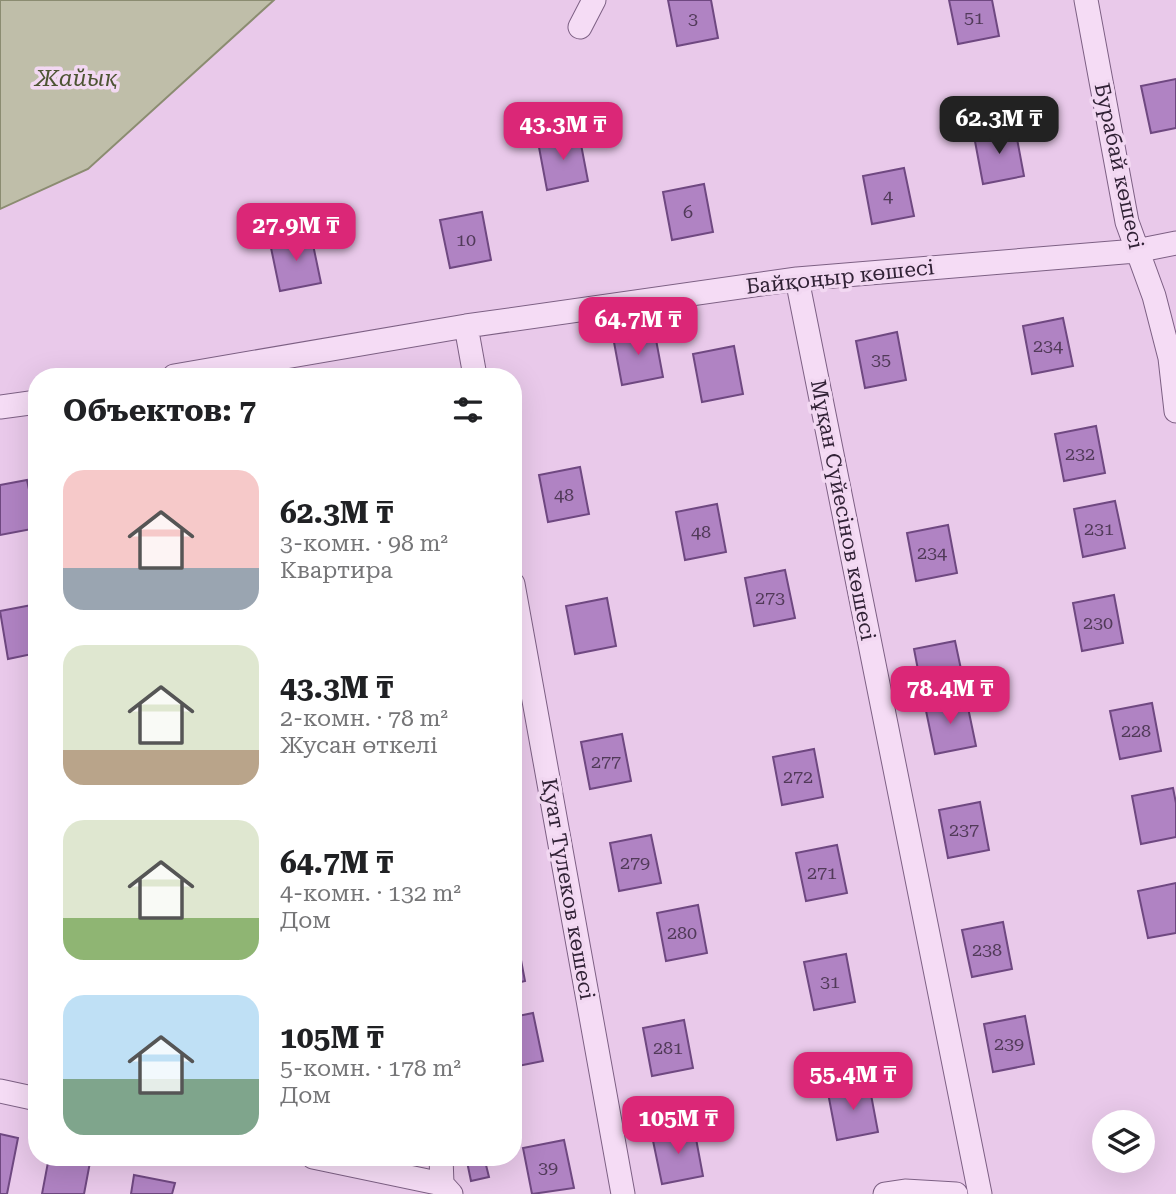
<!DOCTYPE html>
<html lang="ru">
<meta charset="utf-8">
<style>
:root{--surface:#fff;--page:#f2f2f2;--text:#202124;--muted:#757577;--accent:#db2777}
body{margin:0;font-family:"Roboto Serif",serif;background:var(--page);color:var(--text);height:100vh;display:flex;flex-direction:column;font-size:26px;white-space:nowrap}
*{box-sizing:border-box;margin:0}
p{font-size:23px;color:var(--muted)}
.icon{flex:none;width:38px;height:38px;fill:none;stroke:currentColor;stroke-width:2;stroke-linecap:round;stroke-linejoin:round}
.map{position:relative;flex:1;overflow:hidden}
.panel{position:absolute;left:28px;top:368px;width:494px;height:798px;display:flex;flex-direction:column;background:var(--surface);border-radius:28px;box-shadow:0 7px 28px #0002}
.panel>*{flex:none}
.buttons{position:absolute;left:1092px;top:1110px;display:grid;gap:14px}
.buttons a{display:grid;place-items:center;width:63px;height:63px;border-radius:50%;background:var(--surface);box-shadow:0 7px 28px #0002;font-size:35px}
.price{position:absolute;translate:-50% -60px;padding:0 16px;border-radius:14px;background:var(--accent);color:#fff;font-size:23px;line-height:46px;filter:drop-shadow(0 2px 4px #0008)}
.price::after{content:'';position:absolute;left:50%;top:42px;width:21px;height:16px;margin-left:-10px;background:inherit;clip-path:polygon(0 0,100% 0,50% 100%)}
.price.on{background:#222;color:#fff}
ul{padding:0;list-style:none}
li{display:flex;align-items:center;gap:21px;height:175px;padding:0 35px}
li span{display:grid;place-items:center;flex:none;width:196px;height:140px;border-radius:21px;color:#555}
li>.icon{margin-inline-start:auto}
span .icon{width:84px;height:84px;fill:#fffc;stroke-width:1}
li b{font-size:30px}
h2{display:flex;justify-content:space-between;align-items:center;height:84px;padding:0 35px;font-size:30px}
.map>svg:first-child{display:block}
</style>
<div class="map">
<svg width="1176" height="1194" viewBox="0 0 1176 1194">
<rect width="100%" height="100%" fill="#e9c9ea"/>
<!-- water -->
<path fill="#bfbea9" stroke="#8b8c71" stroke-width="2" d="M0,0h274l-186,169 -88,40z"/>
<!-- building -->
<path fill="#b083c3" stroke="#6f4881" stroke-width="2" d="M668,0h43l7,38 -41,8z
M949,0h43l7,36 -41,8z
M1176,79v49l-25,5 -10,-47z
M1015,128l9,48 -41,8 -9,-48z
M579,134l9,47 -41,9 -9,-48z
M904,168l10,48 -42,8 -9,-48z
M704,184l9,48 -41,8 -9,-48z
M482,212l9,48 -41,8 -10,-48z
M311,235l10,48 -41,8 -10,-48z
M1063,318l10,48 -41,8 -9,-48z
M654,329l9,48 -41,8 -9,-48z
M897,332l9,48 -41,8 -9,-47z
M734,346l9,48 -41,8 -9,-48z
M1096,426l9,47 -41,8 -9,-47z
M580,467l9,47 -41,8 -9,-47z
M27,480l10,48 -37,7v-50z
M1115,501l10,47 -42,9 -9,-48z
M717,504l9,48 -41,8 -9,-48z
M948,525l9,48 -41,8 -9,-48z
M785,570l10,48 -41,8 -9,-48z
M1114,595l9,48 -41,8 -9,-48z
M607,598l9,48 -41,8 -9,-48z
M37,604v49l-29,6 -8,-48z
M955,641l10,47 -42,8 -9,-47z
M966,698l10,48 -41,8 -10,-48z
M1152,703l9,48 -41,8 -10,-48z
M622,734l9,47 -41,8 -9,-47z
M814,749l9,48 -41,8 -9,-48z
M1173,788l3,15v34l-35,7 -9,-48z
M980,802l9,48 -41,8 -9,-48z
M651,835l10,48 -42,8 -9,-48z
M837,845l10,48 -41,8 -10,-48z
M1176,883v50l-28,5 -10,-47z
M698,905l9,48 -41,8 -9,-48z
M1003,922l9,47 -40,8 -10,-47z
M516,934l9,47 -12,3v-49z
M846,954l9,48 -41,8 -10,-48z
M533,1013l10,48 -30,6v-50z
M1025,1016l9,48 -41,8 -9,-48z
M684,1020l9,48 -41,8 -9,-48z
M869,1084l9,48 -41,8 -9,-47z
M694,1128l9,48 -41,8 -10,-48z
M0,1134l18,4 -11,56h-7z
M564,1140l10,48 -42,6 -9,-46z
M49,1157h42l-7,37h-42z
M466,1157h18l5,20 -18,4z
M134,1175l41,8 -3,11h-41z"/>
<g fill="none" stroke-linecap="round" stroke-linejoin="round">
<!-- street casing -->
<g stroke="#7d6084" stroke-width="25">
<path id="street" d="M1086,0l41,222 27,74 16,62 6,53
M580,27l14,-27
M797,279l183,915
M466,326l9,50
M174,376l292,-50 331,-47 339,-28 40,-8
M0,407l37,-5
M513,584l110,610
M0,1091l37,8
M313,1157l129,27
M441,1157l1,27 9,10
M885,1194l20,-3 51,3"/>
</g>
<!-- street -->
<use href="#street" stroke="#f5dcf5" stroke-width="23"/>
</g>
<g text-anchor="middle" stroke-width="7" stroke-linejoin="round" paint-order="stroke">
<!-- number labels -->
<g font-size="18" fill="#513a59">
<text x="974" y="24">51</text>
<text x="693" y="25">3</text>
<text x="888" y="202">4</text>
<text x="688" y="218">6</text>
<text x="466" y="246">10</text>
<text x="1048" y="352">234</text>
<text x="881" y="366">35</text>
<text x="1080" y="460">232</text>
<text x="564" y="501">48</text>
<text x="1099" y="535">231</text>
<text x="701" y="538">48</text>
<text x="932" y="559">234</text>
<text x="770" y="604">273</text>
<text x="1098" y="629">230</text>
<text x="1136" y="737">228</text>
<text x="606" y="768">277</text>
<text x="798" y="783">272</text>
<text x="964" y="836">237</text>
<text x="635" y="869">279</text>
<text x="822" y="879">271</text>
<text x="682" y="939">280</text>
<text x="987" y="956">238</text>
<text x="830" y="988">31</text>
<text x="1009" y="1050">239</text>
<text x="668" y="1054">281</text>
<text x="548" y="1174">39</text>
</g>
<!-- street labels -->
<g font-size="21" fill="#312236" stroke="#f2d8f2">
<text transform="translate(1119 166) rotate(78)" y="7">Бурабай көшесi</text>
<text transform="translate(840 277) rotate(-6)" y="7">Байқоңыр көшесi</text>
<text transform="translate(843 510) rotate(79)" y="7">Мұқан Сүйесінов көшесі</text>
<text transform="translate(568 889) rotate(80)" y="7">Қуат Түлеков көшесі</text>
</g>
<!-- water labels -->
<g font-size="23" font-style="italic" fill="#4d5433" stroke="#f2d8f2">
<text x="76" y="86">Жайық</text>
</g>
</g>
</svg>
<div class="buttons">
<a><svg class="icon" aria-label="layers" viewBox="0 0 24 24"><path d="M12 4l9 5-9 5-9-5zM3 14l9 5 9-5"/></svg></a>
</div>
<b class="price on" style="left:999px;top:156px">62.3M ₸</b>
<b class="price" style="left:563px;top:162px">43.3M ₸</b>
<b class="price" style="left:296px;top:263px">27.9M ₸</b>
<b class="price" style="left:638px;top:357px">64.7M ₸</b>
<b class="price" style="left:950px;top:726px">78.4M ₸</b>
<b class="price" style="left:853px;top:1112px">55.4M ₸</b>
<b class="price" style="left:678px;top:1156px">105M ₸</b>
<section class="panel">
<h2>Объектов: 7<svg class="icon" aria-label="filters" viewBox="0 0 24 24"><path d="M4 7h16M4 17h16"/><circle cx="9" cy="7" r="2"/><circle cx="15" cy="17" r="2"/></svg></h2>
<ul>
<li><span style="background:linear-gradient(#f6c9c9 70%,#9aa5b1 0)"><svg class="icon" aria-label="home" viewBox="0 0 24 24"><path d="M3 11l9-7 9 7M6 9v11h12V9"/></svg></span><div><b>62.3M ₸</b><p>3-комн. · 98 m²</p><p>Квартира</p></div></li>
<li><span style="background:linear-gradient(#dfe7d0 75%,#b9a48a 0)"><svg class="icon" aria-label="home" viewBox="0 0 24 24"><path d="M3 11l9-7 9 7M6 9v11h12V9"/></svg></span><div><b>43.3M ₸</b><p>2-комн. · 78 m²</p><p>Жусан өткелі</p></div></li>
<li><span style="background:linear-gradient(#dfe7d0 70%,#8fb573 0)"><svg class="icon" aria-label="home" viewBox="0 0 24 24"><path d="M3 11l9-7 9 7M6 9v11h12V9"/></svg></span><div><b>64.7M ₸</b><p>4-комн. · 132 m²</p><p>Дом</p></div></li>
<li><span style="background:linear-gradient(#bfe0f5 60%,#7fa58c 0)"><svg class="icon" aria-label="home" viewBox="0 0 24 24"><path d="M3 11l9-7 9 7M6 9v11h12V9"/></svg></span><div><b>105M ₸</b><p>5-комн. · 178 m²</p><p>Дом</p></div></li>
</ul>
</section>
</div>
